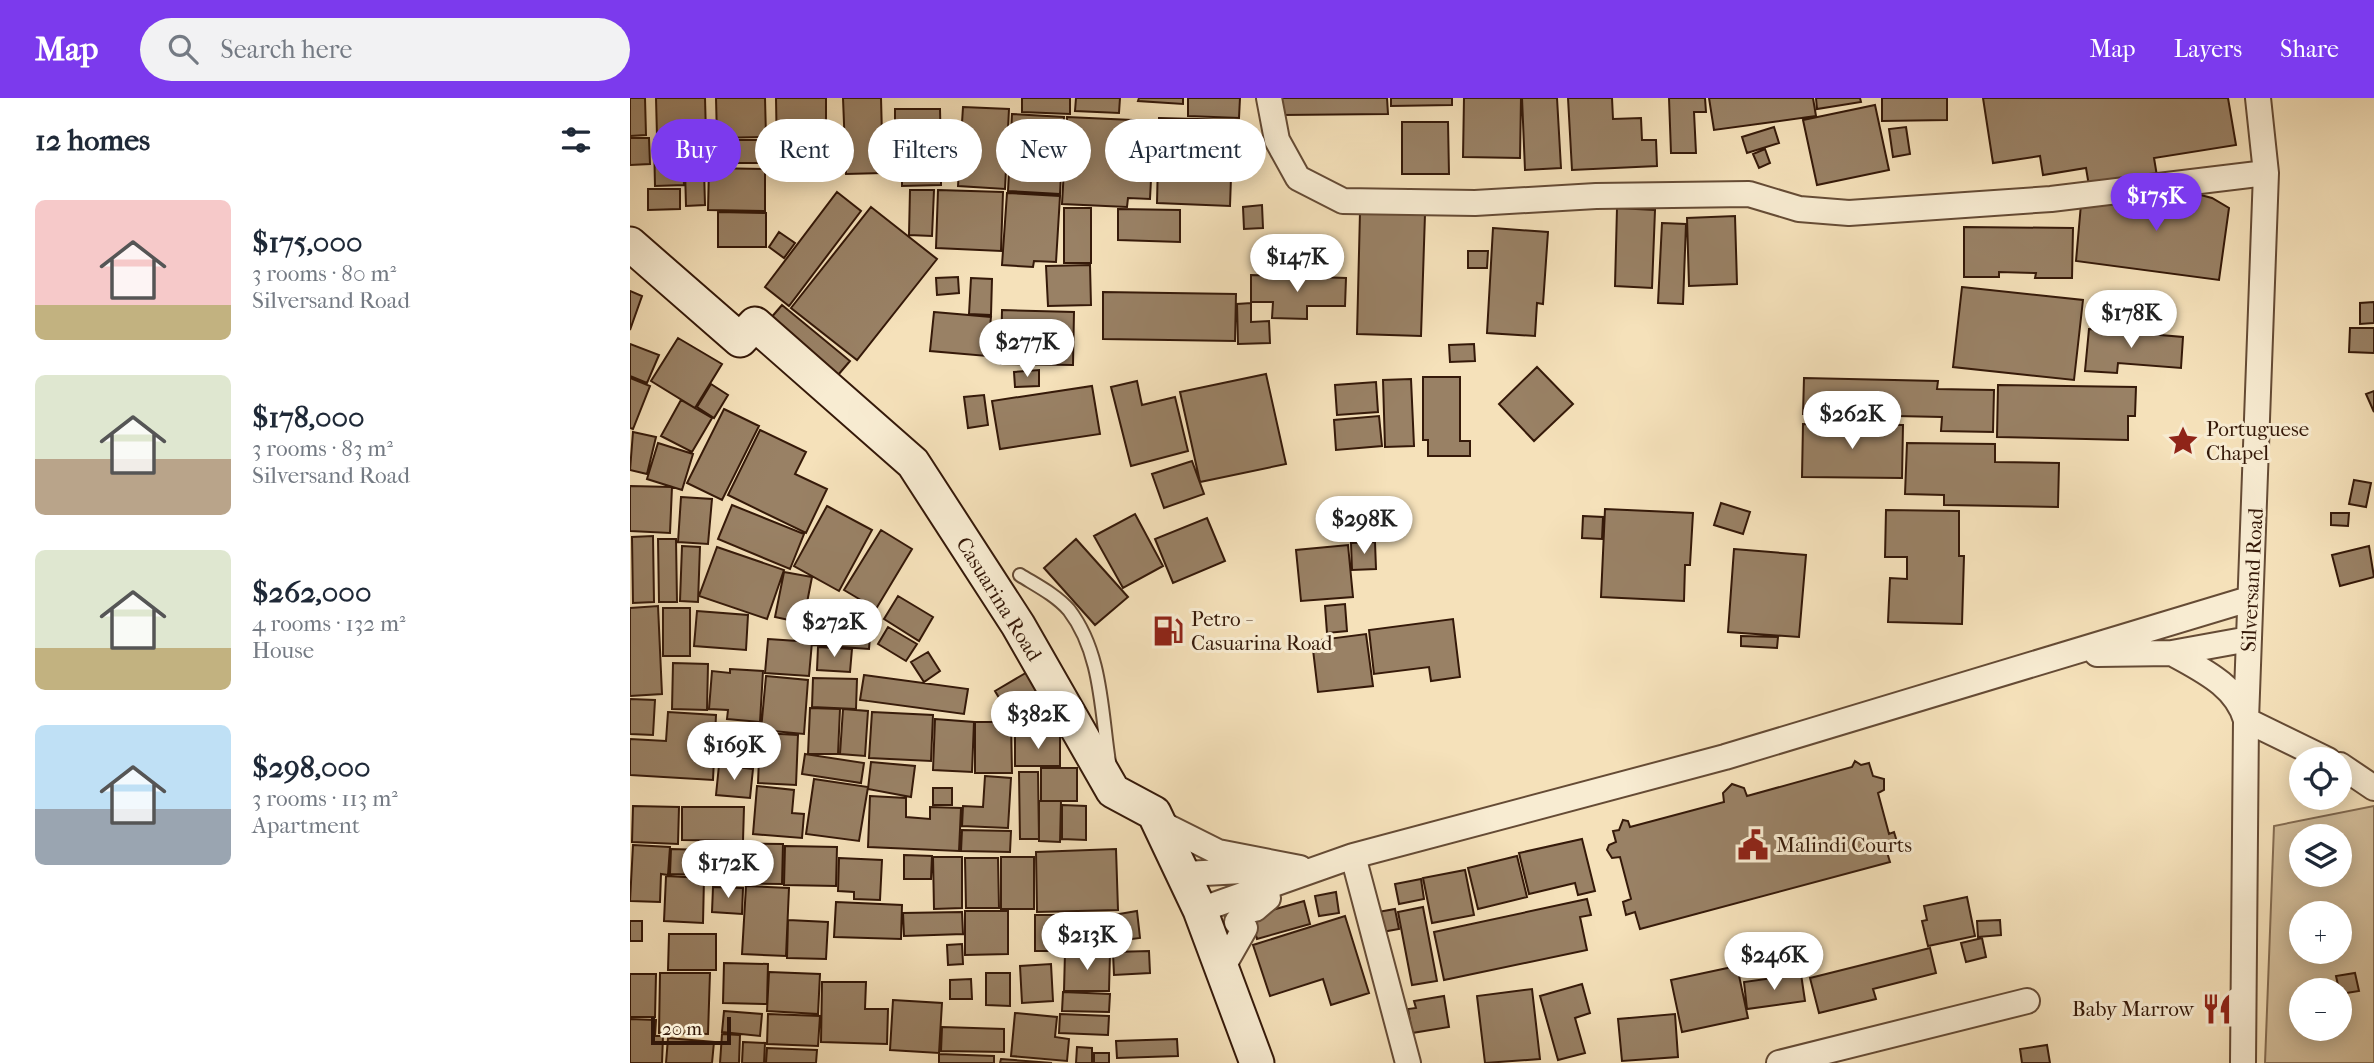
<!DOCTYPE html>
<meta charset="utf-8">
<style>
:root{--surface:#fff;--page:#f2f2f3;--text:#1f2937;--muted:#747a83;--accent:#7c3aed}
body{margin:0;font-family:"IM FELL French Canon",serif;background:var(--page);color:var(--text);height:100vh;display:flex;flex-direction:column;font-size:26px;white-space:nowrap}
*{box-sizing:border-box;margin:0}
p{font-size:23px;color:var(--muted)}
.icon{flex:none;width:38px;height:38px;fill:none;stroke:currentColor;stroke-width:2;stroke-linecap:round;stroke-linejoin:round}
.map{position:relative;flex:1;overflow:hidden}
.drawer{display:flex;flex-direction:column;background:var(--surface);width:630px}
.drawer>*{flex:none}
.hud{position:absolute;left:21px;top:21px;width:665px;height:63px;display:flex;gap:14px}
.fabs{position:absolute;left:1659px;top:649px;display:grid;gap:14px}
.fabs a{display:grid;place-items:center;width:63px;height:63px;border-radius:50%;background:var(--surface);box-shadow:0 4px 18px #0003;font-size:35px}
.scale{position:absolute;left:21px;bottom:18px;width:80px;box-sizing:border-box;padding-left:7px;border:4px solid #351909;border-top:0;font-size:19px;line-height:24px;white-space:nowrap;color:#351909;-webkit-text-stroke:5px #f8ecd2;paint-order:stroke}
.price{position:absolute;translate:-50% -60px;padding:0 16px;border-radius:24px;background:#fff;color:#222;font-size:23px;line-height:46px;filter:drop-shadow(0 2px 4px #0008)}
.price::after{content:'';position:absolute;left:50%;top:42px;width:21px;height:16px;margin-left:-10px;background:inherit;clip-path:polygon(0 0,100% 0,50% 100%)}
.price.on{background:var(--accent);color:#fff}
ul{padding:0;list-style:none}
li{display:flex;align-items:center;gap:21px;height:175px;padding:0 35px}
li span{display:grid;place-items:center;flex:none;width:196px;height:140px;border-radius:10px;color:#555}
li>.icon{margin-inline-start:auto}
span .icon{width:84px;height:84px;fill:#fffc;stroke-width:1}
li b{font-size:30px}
h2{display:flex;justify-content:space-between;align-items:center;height:84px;padding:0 35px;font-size:30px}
.chip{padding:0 24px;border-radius:32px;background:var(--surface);box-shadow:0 4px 18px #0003;font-size:24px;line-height:63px}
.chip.on{background:var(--accent);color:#fff}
header{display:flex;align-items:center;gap:42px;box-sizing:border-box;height:98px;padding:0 35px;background:var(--accent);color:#fff}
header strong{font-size:33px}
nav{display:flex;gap:38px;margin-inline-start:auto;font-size:24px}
.search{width:490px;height:63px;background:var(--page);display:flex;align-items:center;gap:18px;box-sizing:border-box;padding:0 24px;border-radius:38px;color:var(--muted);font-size:26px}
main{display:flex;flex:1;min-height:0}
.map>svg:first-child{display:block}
</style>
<header>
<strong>Map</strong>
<div class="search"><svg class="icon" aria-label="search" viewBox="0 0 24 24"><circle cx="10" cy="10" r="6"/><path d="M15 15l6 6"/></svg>Search here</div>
<nav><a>Map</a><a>Layers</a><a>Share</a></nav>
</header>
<main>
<section class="drawer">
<h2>12 homes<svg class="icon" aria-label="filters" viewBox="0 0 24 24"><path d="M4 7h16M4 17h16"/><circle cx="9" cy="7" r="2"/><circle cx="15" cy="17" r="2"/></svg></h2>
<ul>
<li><span style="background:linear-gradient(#f6c9c9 75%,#c2b280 0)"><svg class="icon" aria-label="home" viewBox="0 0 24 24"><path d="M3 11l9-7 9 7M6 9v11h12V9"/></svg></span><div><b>$175,000</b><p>3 rooms · 80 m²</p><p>Silversand Road</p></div></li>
<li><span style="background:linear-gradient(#dfe7d0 60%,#b9a48a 0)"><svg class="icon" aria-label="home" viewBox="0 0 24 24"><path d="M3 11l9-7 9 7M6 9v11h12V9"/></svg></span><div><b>$178,000</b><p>3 rooms · 83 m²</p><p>Silversand Road</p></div></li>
<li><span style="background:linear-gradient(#dfe7d0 70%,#c2b280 0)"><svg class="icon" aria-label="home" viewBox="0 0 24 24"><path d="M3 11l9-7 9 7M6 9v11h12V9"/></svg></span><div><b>$262,000</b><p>4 rooms · 132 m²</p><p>House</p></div></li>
<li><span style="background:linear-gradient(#bfe0f5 60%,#9aa5b1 0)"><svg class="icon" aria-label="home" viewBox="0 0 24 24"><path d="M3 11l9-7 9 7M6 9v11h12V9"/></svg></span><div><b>$298,000</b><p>3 rooms · 113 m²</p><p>Apartment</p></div></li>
</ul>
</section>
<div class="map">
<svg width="1744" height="965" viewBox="0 0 1744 965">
<rect width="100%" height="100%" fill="#f5e1ba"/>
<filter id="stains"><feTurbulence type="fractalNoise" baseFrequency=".00286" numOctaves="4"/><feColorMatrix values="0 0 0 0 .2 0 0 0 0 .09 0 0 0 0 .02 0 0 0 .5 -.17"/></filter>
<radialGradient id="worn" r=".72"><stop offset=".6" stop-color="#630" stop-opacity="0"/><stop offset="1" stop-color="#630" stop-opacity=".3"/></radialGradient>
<!-- green -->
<path fill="#d4bf9c" stroke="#846c52" stroke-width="2" fill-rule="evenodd" d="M1744,708v257h-109l9,-237zM1671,738h39v39h-39zM1671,816h39v38h-39zM1671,892h39v39h-39z"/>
<!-- building -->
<path fill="#998165" stroke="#351909" stroke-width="2" d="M0,0h15l1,37 -16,1z
M26,0h49l1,37 -49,1z
M86,0h49l1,39 -49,1z
M146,0h50v57l-49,1z
M213,0h38l2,75 -37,1z
M392,0h48v16l-48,-2z
M446,0h44l-1,15 -44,-2z
M509,0h44v6l-45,-3z
M558,0h52l-1,20 -51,-2z
M652,0h105l1,16 -106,1z
M761,0h61v7l-61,1z
M834,0h57l-1,60 -57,-1z
M892,0h35l4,70 -36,2z
M938,0h44l1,21 28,-1 1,22h14l1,26 -85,4z
M1039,0h36l1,14h-12l2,41h-25z
M1079,0h104l3,18 -102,14z
M1186,0h44l1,4 -44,7z
M1252,0h65v22l-65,1z
M1353,0h245l8,47 -82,13 3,18 -68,10 -3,-18 -43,7 -3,-19 -47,7z
M1245,7l14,65 -72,15 -14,-65z
M333,9l46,2 -4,80 -47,-3z
M265,11h45l1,45h-46z
M382,16l52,3 -4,77 -52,-3z
M437,19l87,4 -4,78 -22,-1 -1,9 -65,-3z
M529,20l74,2 -3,86 -73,-3z
M772,24h46l1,52h-47z
M1144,29l5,16 -32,10 -5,-16z
M1276,29l4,27 -17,3 -4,-28z
M0,40h19l1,26 -20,1z
M74,41v20h-21l1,26 -29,1 -1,-46z
M85,42h53l-1,23h-52z
M1135,51l5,14 -11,5 -6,-14z
M311,61v26l-39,1v-26z
M79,70l56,1v42l-57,-1z
M55,71h19l1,36 -19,1z
M1544,90l38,10 17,10 -10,72 -143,-19 5,-57z
M18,91h32v20l-32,1z
M280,92h24l-2,46 -23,-1z
M308,92l65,2 -2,59 -65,-3z
M207,94l24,19 -72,95 -24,-19z
M377,95l53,3 -4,66 -22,-1 -1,6 -31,-2z
M632,107l1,23 -19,1 -1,-22z
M241,109l66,52 -80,101 -66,-52z
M434,110h27v55h-27z
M987,110l38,2 -3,78 -37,-2z
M488,111l62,1v32l-62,-2z
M88,114l48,1v34h-48z
M730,114l65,2 -4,122 -64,-2z
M1105,118l2,68 -48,2 -2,-68z
M1032,125l24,1 -3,80 -25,-1z
M1334,129l109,1 -1,50h-37l1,-5 -37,-1v5h-35z
M863,130l55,4 -5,72 -6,-1 -2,33 -48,-3z
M149,134l16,11 -11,15 -15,-11z
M838,153h20l-1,17h-19z
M460,167l1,40 -43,1 -2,-40z
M621,177l95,3 -1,28h-38v13l-35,-1 1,-16h-22z
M328,179l1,16 -22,2 -1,-17z
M341,180l21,1 -1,36 -22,-1z
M1332,189l121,13 -9,80 -121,-13z
M0,193l12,5 -12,34z
M473,194l133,2 -1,47 -132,-2z
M1744,204v21l-14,1v-21z
M621,205v19l18,-1 1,22 -32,1 -1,-40z
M152,207l68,56 -12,14 -68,-56z
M372,212l72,2 -1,53 -72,-1z
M304,214l57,5 -4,39 -57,-5z
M1720,230h24v25l-25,-1z
M1459,231l94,8 -2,31 -63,-5 -1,10 -32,-2z
M48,240l44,26 -27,44 -44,-27z
M0,246l29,11 -12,28 -17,-7z
M844,246l1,17 -25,1 -1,-17z
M907,269l36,37 -39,37 -35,-37z
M409,272v16l-24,1 -1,-15z
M636,276l20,90 -86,18 -20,-90z
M793,279h37v64h10v15h-42v-16h-5z
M0,280l20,8 -17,43 -3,-1z
M1174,280l134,3 -1,8 57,1 -1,42 -52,-1 1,-14 -139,-3z
M781,281l3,67 -29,1 -2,-67z
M507,283l5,24 33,-8 13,54 -57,15 -20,-79z
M746,284l2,30 -41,3 -2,-30z
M81,286l17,11 -14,23 -17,-11z
M1368,287l138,2 -1,29h-7v24l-131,-3z
M462,288l8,48 -100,15 -8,-48z
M1744,293v21l-8,-18z
M354,297l4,30 -20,3 -4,-31z
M51,302l31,18 -20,34 -31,-16z
M94,311l35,17 -37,74 -35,-17z
M749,318l3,30 -46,4 -2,-30z
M1173,326l100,1 -1,53 -100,-1z
M130,332l46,22 -11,22 32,15 -21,44 -78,-38z
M3,334l23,5 -9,37 -17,-4z
M28,345l35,11 -11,36 -35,-11z
M1277,345l88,1v18l64,1 -1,44 -114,-2v-10l-39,-1z
M562,363l12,33 -40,14 -12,-34z
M1724,382l17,3 -5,24 -17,-3z
M0,388l42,1 -2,46 -40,-2z
M51,399l31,2 -4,45 -30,-2z
M1091,405l29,9 -7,22 -29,-9z
M102,407l72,29 -14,35 -72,-30z
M197,408l45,24 -33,61 -45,-25z
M975,411l88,4 -3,52h-5l-1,36 -83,-4z
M1256,412l73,1v45h5l-2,68 -74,-2 2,-44 17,1v-22h-22z
M1701,415h18l-1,13 -17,-1z
M505,416l28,52 -40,22 -29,-52z
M953,418l20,1 -1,22 -20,-1z
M577,420l18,43 -52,22 -18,-44z
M251,432l31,19 -36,60 -32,-19z
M23,438l1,66 -21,1 -1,-66z
M28,441h18l1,63h-18z
M446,441l52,58 -33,28 -51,-57z
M745,444l1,27 -24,1 -1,-27z
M718,447l5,52 -52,4 -5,-51z
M52,448l18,1 -2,55 -18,-1z
M1739,448l5,31 -34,9 -8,-31z
M87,449l67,23 -17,49 -68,-23z
M1104,451l72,6 -7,82 -71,-5z
M154,474l28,5 -9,46 -28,-6z
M268,498l35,21 -14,24 -35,-22z
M715,506l2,27 -20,2 -2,-27z
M28,508l4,88 -32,2v-88z
M33,510h27v48h-27z
M185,512l57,3 -3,36 -56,-4z
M67,513l51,4 -2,35 -52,-4z
M823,521l7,58 -29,4 -2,-14 -55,7 -5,-44z
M258,529l29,17 -11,17 -28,-17z
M736,536l7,52 -55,6 -6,-51z
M1111,538l37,1 -1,11 -36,-2z
M138,541l44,3 -3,34 -44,-3z
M188,549l34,2 -2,23 -33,-2z
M298,554l12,19 -16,11 -13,-20z
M43,565l35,1 -1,46 -35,-1z
M100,571l33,2 -3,51 -33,-3 1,-9 -19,-1 3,-38 18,2z
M399,573l23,40 -34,19 -23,-39z
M234,577l104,14 -4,25 -104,-14z
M136,578l42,4 -4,54 -43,-4z
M183,580l44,1 -1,30 -44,-2z
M0,601l25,1 -2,35 -23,-1z
M180,610l30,1 -2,45h-30z
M213,611l25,2 -3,45 -25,-2z
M38,614l48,3 -3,65 -83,-5v-36l36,2z
M242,614l61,3 -2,46 -62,-3z
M305,621l39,3 -2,50 -39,-2z
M345,624h36l1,51h-37z
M86,627l44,2 -3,39 -43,-3z
M130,635l38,2 -2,50 -38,-2z
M385,638h45v30h-45z
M175,656l59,9 -3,20 -59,-9z
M1225,663l6,4 8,-2 4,13 11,3v11l-6,3 11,41 5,-2 4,13 -12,4 4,13 -250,67 -5,-17 -9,3 -3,-13 8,-3 -11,-42 -8,1 -5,-8 2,-5 7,-3 -3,-11 6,-1 4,-10 5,1 2,6 94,-25 -1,-9 9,-9 12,4 3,8 105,-29z
M241,664l44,4 -4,31 -43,-8z
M89,667l34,4 -3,29 -34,-3z
M411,670h36v33h-36z
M389,674h19l1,67h-19z
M355,678l26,2 -3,50 -46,-2 1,-20 20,1z
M184,681l54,8 -9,54 -53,-7z
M127,688l37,4 -2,23 12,1 -2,24 -49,-4z
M303,690h19v17h-19z
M240,698l36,2v19l24,2v-12l31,1 -2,43 -91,-4z
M409,703h22l-1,41 -21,-1z
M432,707l24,1v34l-24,-1z
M3,708l46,1 -1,37 -46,-2z
M52,709h62l-1,34 -61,-1z
M332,732l49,1 -1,21 -49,-1z
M952,741l13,52 -17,4 -3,-12 -46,11 -10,-41z
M76,745l77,1 -1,40 -76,-1z
M3,747l37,2 -2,28 -7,-1 -1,28 -30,-1z
M155,748l52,1 -1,39 -52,-1z
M41,751l33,1 -1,25 -33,-1z
M486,751l2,61 -81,2 -1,-60z
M274,757l28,1 -1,23h-27z
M887,758l10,41 -49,12 -10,-41z
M303,759h29v51l-28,1z
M371,759h33v52h-33z
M209,760l43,2 -2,40 -26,-1v-7l-16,-1z
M335,760h33l1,50h-33z
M835,772l9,45 -42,8 -9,-45z
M36,778l38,2 -1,45 -39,-2z
M791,781l3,20 -25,5 -4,-20z
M116,788l43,2 -3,68 -44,-2z
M83,789l30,1 -1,26 -30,-2z
M706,794l3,21 -20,3 -4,-20z
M1337,799l8,39 -47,10 -6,-25 5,-1 -3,-14z
M957,801l4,16 -11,2 7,33 -143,30 -10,-48z
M674,803l6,23 -53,15 -6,-23z
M206,804l66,3 -1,34 -67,-2z
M793,809l14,74 -25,4 -14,-73z
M765,811l4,20 -17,3 -4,-20z
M335,813h43v43l-43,1z
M507,813l3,27 -23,3 -4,-26z
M332,814l1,22 -59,2 -1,-23z
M405,817h73v36h-73z
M715,818l24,77 -38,12 -8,-26 -53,17 -17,-51z
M158,822l40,2 -2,37 -39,-1z
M1370,822l1,15 -23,2 -1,-16z
M0,823h12v20h-12z
M39,836h47v36h-48z
M1352,840l4,19 -20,5 -5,-19z
M332,846l1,20 -15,1 -1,-20z
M1300,850l6,25 -63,16 3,10 -57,14 -9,-35z
M519,853l1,22 -36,2 -1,-23z
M435,854l45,1 -1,38h-45z
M94,865l44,1 -1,40 -44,-1z
M421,866l2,37 -31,2 -2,-37z
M1107,868l11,52 -66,14 -11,-52z
M139,874l51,2 -2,40 -51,-3z
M30,875h50l-2,61 -49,-1z
M356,875h24v33l-24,-1z
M1725,875l4,18 -19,3 -4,-18z
M0,876h26l-1,43h-25z
M1171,876l4,27 -58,8 -3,-27z
M341,881l1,20h-22v-19z
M192,884h44l-1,27h23l-1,35 -66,-2z
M952,886l8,29 -15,5 10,35 -27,7 -18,-64z
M902,891l8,70 -55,4 -8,-67z
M433,894l47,2 -1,18 -47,-1z
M814,898l5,31 -37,6 -4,-24 8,-1 -2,-7z
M263,902l49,3 -3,50 -49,-3z
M94,913l38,3 -2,22 -38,-4z
M385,915l42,4 -2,20 14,2 -2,22 -56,-5z
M138,916l52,2 -2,30 -51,-2z
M430,916l49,2 -1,19 -49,-2z
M1045,916l3,43 -56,4 -4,-42z
M0,921l26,1 -1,16h8l-1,27h-32z
M312,929l62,2v23l-63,-1z
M92,936l18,1 -1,28h-19z
M38,940l46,4 -2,21h-46z
M547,941l1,17 -61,2 -1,-17z
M113,944l22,1 -1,20h-22z
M1417,947l3,18h-28l-2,-14z
M447,949l15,1v15h-16z
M137,950l50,2 -1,13h-50z
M464,955h15v10h-15z
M309,956l55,2v7h-55z
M371,961l51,4h-52z"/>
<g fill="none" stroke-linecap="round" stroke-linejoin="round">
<!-- lane casing -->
<g stroke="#654b35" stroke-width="16">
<path id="lane" d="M390,477c16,10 36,20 49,35 33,43 32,101 40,152"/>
</g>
<!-- street casing -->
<g stroke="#654b35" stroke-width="28">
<path id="street" d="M639,0l8,42 21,38 45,23 132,2 121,-7 153,-2 50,15 50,4 202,-14 215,-26
M1542,555c30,17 64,32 74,67l82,40
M1467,556l75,-1 77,-14
M1710,667l34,23
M528,724l60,30 82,16
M723,758l55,207
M555,776l76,-4
M570,812l153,-54 372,-99 524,-158
M591,872l24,-42 -8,-6 14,-16 4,3 13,-11
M1149,965l248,-62
M1613,965l3,-343 20,-547 -8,-75"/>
</g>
<!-- secondary casing -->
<g stroke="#351909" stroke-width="37">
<path id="secondary" d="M0,146l110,96 15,-16 158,139 105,162 95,166 41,22 46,97 57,153"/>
</g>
<!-- lane -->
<use href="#lane" stroke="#f8ecd2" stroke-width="12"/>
<!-- street -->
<use href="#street" stroke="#f8ecd2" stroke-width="24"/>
<!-- secondary -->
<use href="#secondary" stroke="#f8ecd2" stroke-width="33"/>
</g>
<!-- icons -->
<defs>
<g id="sight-bare" transform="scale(2.415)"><path d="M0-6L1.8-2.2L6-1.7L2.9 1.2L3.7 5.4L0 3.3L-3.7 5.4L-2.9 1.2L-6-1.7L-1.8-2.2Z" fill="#8f2418" stroke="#f8ecd2" stroke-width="2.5" paint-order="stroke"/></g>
<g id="fuel-bare" transform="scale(2.415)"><path d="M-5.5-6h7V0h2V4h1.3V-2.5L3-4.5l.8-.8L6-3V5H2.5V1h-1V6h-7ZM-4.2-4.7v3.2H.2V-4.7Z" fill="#8f2418" stroke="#f8ecd2" stroke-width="2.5" paint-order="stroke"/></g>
<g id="civic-bare" transform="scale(2.415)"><path d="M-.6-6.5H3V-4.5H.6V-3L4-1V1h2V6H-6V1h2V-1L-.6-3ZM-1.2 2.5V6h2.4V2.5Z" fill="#8f2418" stroke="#f8ecd2" stroke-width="2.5" paint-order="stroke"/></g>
<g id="restaurant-bare" transform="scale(2.415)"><path d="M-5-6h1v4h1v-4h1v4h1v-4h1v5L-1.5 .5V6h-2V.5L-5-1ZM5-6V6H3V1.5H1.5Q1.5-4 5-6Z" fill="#8f2418" stroke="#f8ecd2" stroke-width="2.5" paint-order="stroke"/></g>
</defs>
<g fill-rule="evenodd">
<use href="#sight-bare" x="1553" y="343"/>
<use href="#fuel-bare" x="538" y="533"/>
<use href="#civic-bare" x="1123" y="747"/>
<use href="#restaurant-bare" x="1587" y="911"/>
</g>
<g text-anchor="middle" stroke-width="6" stroke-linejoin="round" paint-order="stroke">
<!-- poi labels -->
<g font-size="21" fill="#351909" stroke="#f8ecd2" text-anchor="start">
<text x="1576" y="338">Portuguese<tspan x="1576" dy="24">Chapel</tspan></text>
<text x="561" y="528">Petro -<tspan x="561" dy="24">Casuarina Road</tspan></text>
<text x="1146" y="754">Malindi Courts</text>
<text x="1564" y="918" text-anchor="end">Baby Marrow</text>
</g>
<!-- street labels -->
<g font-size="21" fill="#351909" stroke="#f8ecd2">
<text transform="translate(1622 482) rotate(-87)" y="7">Silversand Road</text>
<text transform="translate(369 501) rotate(58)" y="7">Casuarina Road</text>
</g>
</g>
<rect width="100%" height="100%" filter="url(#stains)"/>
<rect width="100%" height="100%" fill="url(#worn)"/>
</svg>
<div class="fabs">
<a><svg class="icon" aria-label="locate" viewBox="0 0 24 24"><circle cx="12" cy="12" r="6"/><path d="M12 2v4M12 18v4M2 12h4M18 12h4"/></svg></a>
<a><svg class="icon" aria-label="layers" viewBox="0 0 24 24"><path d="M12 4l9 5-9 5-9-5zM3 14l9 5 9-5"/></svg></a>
<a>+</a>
<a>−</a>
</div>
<div class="scale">20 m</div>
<b class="price on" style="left:1526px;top:135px">$175K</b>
<b class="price" style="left:667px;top:196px">$147K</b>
<b class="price" style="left:1501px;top:252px">$178K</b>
<b class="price" style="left:397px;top:281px">$277K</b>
<b class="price" style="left:1222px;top:353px">$262K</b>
<b class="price" style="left:734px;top:458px">$298K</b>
<b class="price" style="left:204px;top:561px">$272K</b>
<b class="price" style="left:408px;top:653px">$382K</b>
<b class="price" style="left:104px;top:684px">$169K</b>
<b class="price" style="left:98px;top:802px">$172K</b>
<b class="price" style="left:457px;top:874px">$213K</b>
<b class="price" style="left:1144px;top:894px">$246K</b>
<div class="hud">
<a class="chip on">Buy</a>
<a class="chip">Rent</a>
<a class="chip">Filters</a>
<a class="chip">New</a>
<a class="chip">Apartment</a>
</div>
</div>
</main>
